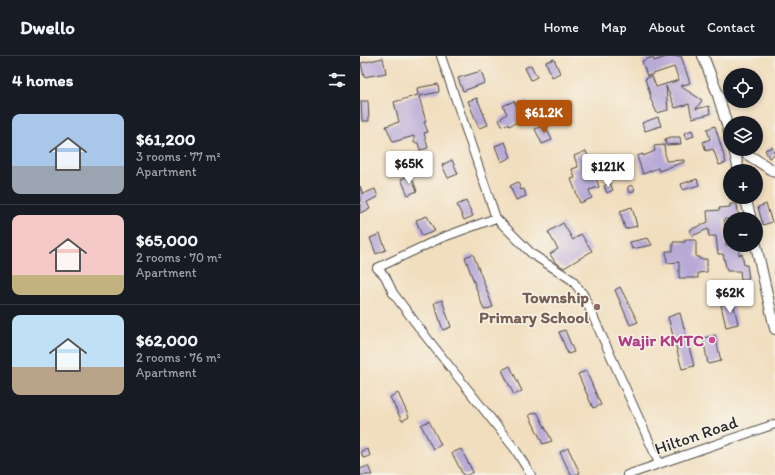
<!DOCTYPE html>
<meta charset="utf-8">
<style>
:root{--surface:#171b24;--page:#242831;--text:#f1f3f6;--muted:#9ea1a6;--line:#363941;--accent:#b45309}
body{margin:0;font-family:Itim,sans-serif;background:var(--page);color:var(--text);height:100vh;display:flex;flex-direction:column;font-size:15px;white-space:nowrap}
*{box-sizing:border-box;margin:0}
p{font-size:13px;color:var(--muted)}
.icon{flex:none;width:22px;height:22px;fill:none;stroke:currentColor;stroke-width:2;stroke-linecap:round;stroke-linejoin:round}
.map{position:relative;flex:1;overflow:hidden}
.panel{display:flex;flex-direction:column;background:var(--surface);width:360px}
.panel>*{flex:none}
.tools{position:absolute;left:363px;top:12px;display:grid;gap:8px}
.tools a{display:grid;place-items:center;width:40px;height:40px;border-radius:50%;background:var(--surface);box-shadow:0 2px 6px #0003;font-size:20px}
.price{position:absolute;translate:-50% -34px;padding:0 9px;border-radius:4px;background:#fff;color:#222;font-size:13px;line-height:26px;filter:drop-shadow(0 1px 2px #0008)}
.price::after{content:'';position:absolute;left:50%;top:24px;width:12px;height:9px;margin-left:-6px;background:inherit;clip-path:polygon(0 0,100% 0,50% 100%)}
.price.active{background:var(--accent);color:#fff}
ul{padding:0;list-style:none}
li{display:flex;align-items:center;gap:12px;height:100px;padding:0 12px}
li+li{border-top:1px solid var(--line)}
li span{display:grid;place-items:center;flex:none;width:112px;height:80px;border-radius:8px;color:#555}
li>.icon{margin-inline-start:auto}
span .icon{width:48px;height:48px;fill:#fffc;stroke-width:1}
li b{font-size:17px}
h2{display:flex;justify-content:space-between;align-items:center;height:48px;padding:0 12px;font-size:17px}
header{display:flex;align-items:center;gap:24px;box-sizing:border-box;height:56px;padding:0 20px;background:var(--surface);border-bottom:1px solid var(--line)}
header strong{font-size:19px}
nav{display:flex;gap:22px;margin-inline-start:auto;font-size:14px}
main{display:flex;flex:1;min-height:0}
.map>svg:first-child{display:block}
</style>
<header>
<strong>Dwello</strong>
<nav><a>Home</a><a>Map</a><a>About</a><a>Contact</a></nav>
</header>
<main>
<section class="panel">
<h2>4 homes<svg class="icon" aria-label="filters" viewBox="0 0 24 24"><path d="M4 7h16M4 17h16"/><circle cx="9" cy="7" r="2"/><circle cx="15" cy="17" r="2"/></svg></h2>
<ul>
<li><span style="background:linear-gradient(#a9c7e8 65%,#9aa5b1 0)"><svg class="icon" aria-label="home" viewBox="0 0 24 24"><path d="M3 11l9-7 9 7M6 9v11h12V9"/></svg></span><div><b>$61,200</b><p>3 rooms · 77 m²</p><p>Apartment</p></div></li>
<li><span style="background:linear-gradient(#f6c9c9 75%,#c2b280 0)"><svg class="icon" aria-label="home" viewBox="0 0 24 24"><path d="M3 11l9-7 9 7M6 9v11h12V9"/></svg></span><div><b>$65,000</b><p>2 rooms · 70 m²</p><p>Apartment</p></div></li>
<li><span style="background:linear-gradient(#bfe0f5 65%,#b9a48a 0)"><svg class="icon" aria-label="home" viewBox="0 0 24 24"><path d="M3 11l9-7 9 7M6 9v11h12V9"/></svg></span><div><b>$62,000</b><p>2 rooms · 76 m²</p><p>Apartment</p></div></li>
</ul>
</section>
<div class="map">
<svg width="415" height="419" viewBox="0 0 415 419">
<rect width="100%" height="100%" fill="#f7f3e8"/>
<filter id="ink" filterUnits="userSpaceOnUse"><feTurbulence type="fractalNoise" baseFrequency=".025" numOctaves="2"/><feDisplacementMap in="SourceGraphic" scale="8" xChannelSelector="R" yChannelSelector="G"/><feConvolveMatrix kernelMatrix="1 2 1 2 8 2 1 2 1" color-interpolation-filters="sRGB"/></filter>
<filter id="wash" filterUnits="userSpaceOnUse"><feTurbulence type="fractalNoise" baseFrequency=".012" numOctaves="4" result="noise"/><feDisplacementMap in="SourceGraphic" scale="16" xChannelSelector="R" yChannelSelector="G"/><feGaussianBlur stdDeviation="0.9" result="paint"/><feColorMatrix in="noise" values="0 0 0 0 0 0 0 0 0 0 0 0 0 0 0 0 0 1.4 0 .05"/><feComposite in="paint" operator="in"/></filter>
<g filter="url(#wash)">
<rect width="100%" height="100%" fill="#f1debe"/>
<g id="blocks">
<!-- building -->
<path fill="#b8aad7" d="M309,0h12l9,27 -10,3 22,14 -6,9 13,-3 1,8 -18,4 -3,-14 -14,4 -9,-22 2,24 -11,3 -7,-15 1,-1 -6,-18 7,-3 4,11 23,-7 -5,-13 -27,9 -5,-15 11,-4 1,4z
M23,2l3,15 -22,4 -3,-14z
M194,3l6,14 -8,4 -6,-15z
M171,9l6,12 -6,3 -6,-12z
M121,15l4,12 -22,8 -5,-13z
M78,28l1,8 -20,4 7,26h-2l4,10 -4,1 4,15 -8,2 -2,-7h-4v-7l-21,6 -7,-16 13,-4 -5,-20 24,-7 -1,-7z
M117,42l11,27 -9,3 -11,-27z
M1,45h7l1,20h-7z
M154,45l2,4 10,-4 6,14 -23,11 -1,-2 -6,2 -3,-6 8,-6 -4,-8z
M298,61l3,9 -16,5 -3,-8z
M185,69l7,15 -10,4 -7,-15z
M355,70l11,37 -7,2 -6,-16 -7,2 -3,-9 7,-3 -3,-10z
M332,74l2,6 -8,3 -2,-6z
M311,81h9l1,7 -15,1 -1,-6z
M145,86l6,15 -10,5 -6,-16z
M304,89l2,16 18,-1v2l-25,9 -1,-3 -15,6 -6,-18 6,-2v2l12,-5 -1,-5z
M412,91l3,7 -6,4 -4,-8z
M226,95l13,36 -10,3 3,8 -12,5 -9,-24 4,-1 -3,-9 6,-2 -4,-11z
M92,104l6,14 -10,4 -6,-13z
M266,108l3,6 -18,8 -3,-6z
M51,119l6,16 -9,4 -7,-16z
M337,123l2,6 -16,5 -2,-6z
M158,126l3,8 3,-1 2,7 -10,4 -6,-14z
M250,127l3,7 -6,3 -3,-7z
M267.5 133a3.5 3.5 0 1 1 7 0a3.5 3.5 0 1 1-7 0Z
M0,130l3,8 12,-5 3,8 -11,5 3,7 -10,4z
M106,145l7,15 -9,4 -7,-15z
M370,148h7l2,15h-15l2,26h12l1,10 3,-1 2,11h3l2,14 -8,1 -1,-9h-13l-4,-17h-5l-2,-18h-7l-1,-7 -16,7 -2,-6 18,-8 -1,-11 13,-1 -1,-2 11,-1z
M406,148l6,18 -9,3 -5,-18z
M272,151l5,19 -12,3 -5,-18z
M67,160l8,15 -13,5 -6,-16z
M203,167l10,17 8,-6 11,17 -28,17 -9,-6 -5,-8 8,-5 -10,-17z
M20,178l6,16 -10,4 -6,-16z
M288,182l4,7 -20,4 -2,-7z
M325,184h11v17h3v2h8v13l-9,1v5h-19v-16l-12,1 -1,-12h7v-9h12z
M113,198l20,53 -9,3 -19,-53z
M260,231l18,35 -8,3 -15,-35z
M82,244l9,27 -8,3 -9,-27z
M373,246l5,22 -12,3 -5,-22z
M320,257l14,53 -12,3 -14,-52z
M205,274l9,22 -6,2 -9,-22z
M355,279l6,26 -13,3 -5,-26z
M150,310l12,25 -8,4 -12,-25z
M226,315l15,34 -8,3 -15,-34z
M38,337l11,24 -7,4 -12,-24z
M177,356l15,29 -9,3 -14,-29z
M69,365l12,24 -8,4 -12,-24z
M208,392l12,25 -5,2h-4l-11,-23z
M8,393l2,7 -7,2 -2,-7z
M101,393l12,23 -6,3h-4l-11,-22z
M8,410l4,9h-12v-6z"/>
</g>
</g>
<g filter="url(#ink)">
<use href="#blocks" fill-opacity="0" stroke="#494641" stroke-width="1"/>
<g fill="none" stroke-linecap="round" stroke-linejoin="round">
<!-- minor casing -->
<g stroke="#494641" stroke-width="10">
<path id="minor" d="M81,0l55,162 36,36 40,26 11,14 76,169
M136,162l-55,20 -64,30 8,8 8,17 34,45 88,111 16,26
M267,419l148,-51"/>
</g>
<!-- tertiary casing -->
<g stroke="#494641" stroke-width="12">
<path id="tertiary" d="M343,0l14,36 13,43
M374,93l5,22
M379,93l36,23
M385,141l6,22
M396,189l19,84"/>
</g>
<!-- minor -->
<use href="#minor" stroke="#fff" stroke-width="8"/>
<!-- tertiary -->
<use href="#tertiary" stroke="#fff" stroke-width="10"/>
</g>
</g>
<!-- markers -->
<circle fill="#8d6e63" stroke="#f7f3e8" stroke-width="1.5" cx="237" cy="251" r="4"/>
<circle fill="#d1479c" stroke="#f7f3e8" stroke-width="1.5" cx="352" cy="284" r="4"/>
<g text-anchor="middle" stroke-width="3" stroke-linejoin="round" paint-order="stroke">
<!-- education labels -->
<g font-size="17" font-weight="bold" fill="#785e54" stroke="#f7f3e8" text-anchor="end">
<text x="229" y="247">Township<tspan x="229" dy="20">Primary School</tspan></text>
</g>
<!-- hotel labels -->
<g font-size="17" font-weight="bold" fill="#b23c85" stroke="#f7f3e8" text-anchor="end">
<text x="344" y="290">Wajir KMTC</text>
</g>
<!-- street labels -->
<g font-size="17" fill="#2b2b2b" stroke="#f7f3e8">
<text transform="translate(336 379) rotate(-19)" y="6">Hilton Road</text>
</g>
</g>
</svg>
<div class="tools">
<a><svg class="icon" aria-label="locate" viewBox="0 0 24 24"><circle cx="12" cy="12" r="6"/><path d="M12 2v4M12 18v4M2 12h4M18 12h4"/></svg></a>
<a><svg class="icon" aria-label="layers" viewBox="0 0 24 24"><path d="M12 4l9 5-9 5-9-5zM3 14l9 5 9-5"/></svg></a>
<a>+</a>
<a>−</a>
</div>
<b class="price active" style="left:184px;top:78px">$61.2K</b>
<b class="price" style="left:49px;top:129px">$65K</b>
<b class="price" style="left:248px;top:132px">$121K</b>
<b class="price" style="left:370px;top:258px">$62K</b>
</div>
</main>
